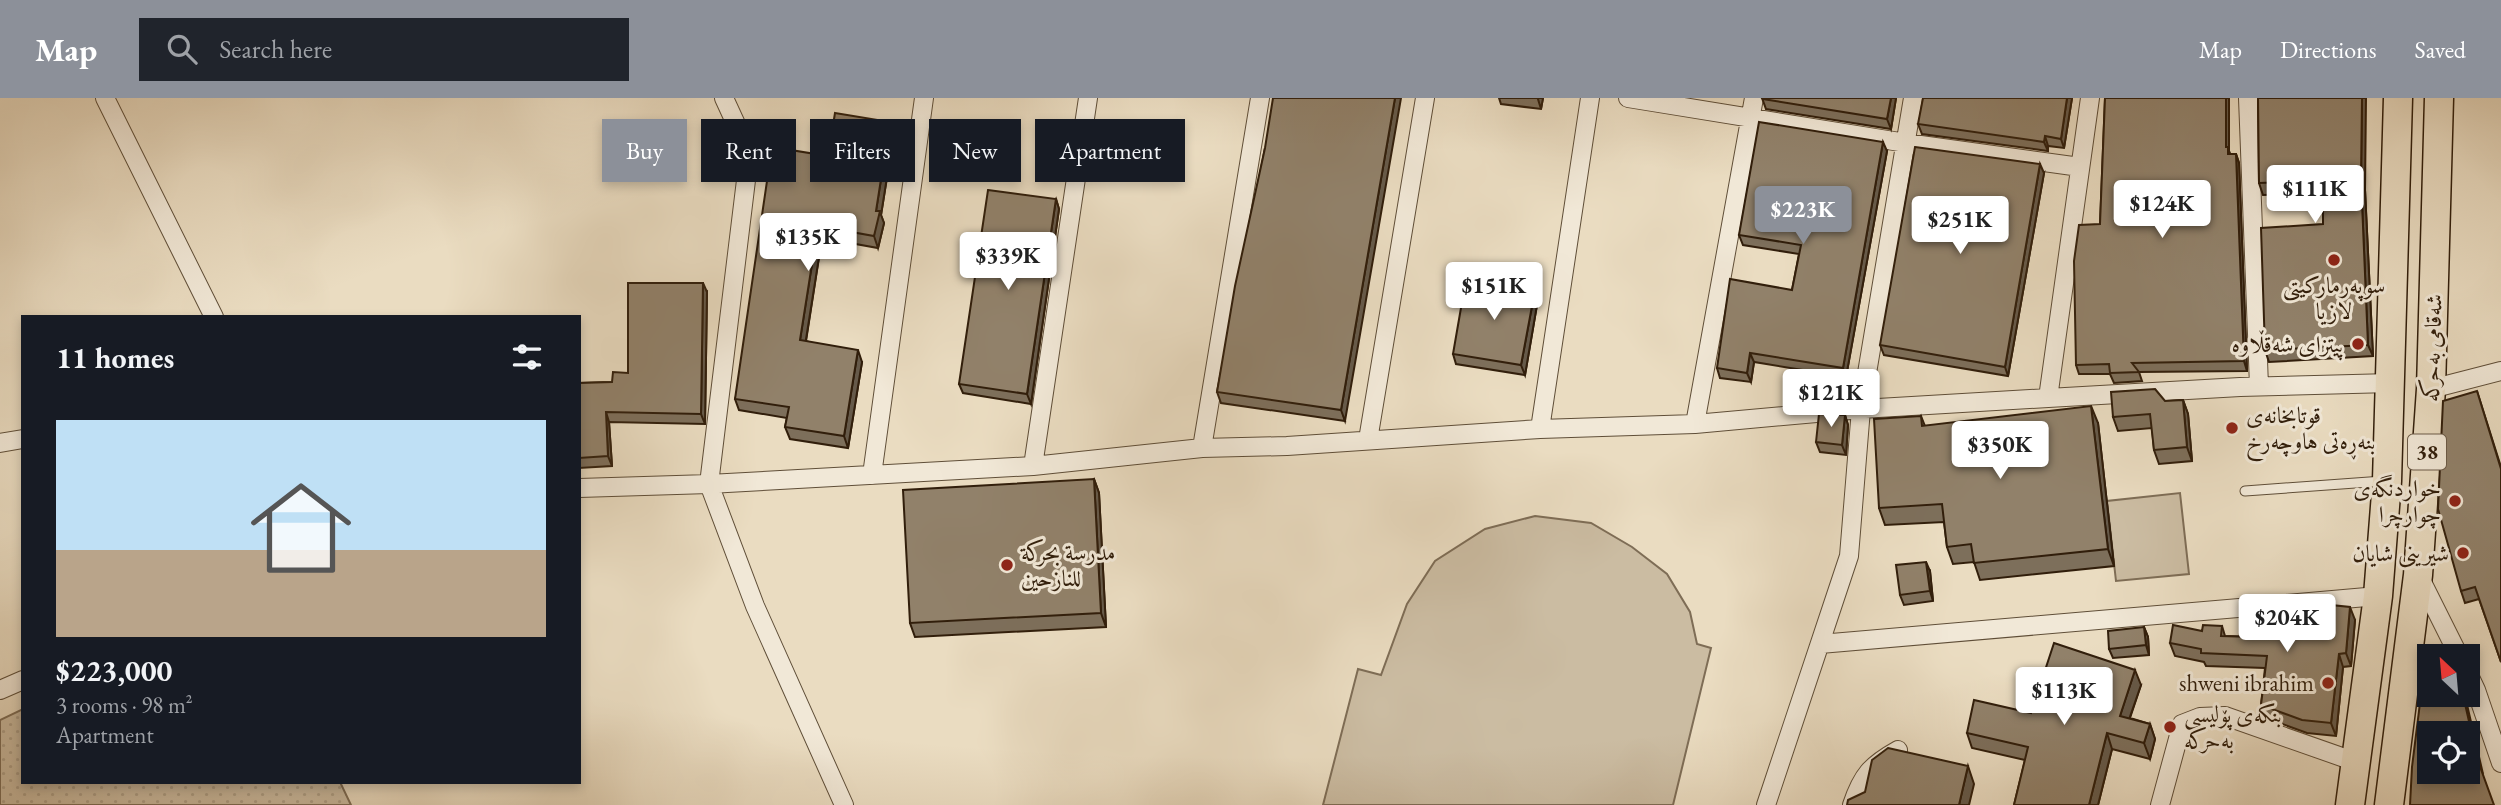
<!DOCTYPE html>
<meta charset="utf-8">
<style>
:root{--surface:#171b24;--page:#20242c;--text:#f1f3f6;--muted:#9ea1a6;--line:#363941;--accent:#8c9099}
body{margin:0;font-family:"EB Garamond",Amiri,serif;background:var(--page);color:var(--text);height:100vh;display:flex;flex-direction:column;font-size:26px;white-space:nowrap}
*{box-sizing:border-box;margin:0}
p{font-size:23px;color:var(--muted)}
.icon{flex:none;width:38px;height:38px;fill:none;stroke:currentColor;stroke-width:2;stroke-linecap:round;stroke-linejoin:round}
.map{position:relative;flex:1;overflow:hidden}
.panel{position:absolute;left:21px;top:217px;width:560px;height:469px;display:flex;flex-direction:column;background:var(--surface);border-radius:0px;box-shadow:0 4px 10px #0003}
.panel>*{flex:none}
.guide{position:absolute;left:602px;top:21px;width:665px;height:63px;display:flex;gap:14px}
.needle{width:46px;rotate:334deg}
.fabs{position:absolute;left:2417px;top:546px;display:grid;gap:14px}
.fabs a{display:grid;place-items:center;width:63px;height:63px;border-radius:0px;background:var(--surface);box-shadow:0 4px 10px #0003;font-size:35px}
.price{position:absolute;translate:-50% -60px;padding:0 16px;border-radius:7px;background:#fff;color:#222;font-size:23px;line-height:46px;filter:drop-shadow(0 2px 4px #0008)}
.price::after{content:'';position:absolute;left:50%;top:42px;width:21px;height:16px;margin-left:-10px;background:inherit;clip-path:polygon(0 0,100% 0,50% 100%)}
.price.active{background:var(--accent);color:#fff}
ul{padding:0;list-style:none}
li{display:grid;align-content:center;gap:14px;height:371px;padding:0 35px}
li+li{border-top:2px solid var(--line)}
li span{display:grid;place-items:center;height:217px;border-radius:0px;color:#555}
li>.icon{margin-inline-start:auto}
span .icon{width:126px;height:126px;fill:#fffc;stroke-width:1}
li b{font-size:30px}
h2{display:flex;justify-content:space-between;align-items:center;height:84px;padding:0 35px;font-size:30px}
.chip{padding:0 24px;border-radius:0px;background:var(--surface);box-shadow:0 4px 10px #0003;font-size:24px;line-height:63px}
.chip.active{background:var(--accent);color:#fff}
header{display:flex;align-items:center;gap:42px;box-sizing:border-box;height:98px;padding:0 35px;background:var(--accent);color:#fff}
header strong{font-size:33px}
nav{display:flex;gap:38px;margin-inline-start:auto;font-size:24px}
.search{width:490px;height:63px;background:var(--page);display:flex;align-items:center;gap:18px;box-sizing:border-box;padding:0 24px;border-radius:0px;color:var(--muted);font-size:26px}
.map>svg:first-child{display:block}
</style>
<header>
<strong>Map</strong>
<div class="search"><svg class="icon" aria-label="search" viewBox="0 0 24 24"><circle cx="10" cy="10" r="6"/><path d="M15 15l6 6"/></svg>Search here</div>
<nav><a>Map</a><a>Directions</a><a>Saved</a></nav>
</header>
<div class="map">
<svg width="2501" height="707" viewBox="0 0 2501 707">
<defs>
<pattern id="grass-dots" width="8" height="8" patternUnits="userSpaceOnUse" patternTransform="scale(1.75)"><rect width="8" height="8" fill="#cbbca2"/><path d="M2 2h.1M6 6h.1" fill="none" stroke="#afa18a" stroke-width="1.8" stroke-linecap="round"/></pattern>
</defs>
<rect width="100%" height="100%" fill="#eadcc1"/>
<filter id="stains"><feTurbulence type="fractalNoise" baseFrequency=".00286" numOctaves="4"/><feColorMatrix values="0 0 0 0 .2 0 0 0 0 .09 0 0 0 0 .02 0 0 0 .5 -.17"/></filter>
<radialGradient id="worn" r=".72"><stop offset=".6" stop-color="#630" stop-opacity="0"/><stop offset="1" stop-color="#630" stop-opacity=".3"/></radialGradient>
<!-- grass -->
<path fill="url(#grass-dots)" stroke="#7e6d56" stroke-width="2" d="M23,611v73h317l11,23h-351v-85z"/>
<!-- garden -->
<path fill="#cbbca2" stroke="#7e6d56" stroke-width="2" d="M2180,395l9,81 -73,7 -9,-80z
M1535,418l56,7 41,24 35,27 23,38 7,32 14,4 -38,157h-350l35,-136 23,6 26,-71 28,-43 50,-32z"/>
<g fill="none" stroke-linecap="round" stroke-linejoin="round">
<!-- service casing -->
<g stroke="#5f4e38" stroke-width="11">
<path id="service" d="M2245,393l138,-10"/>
</g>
<!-- minor casing -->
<g stroke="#5f4e38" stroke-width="20">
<path id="minor" d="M105,0l109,219
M724,0l17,37 6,37 -38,312 46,122 89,199
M1628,0l278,45 174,24
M2248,0l11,288
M2431,291l70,-18
M2048,300l42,-300
M1695,326l59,-326
M1540,331l50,-331
M1368,342l57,-342
M0,345l23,-4
M1202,350l58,-350
M1033,368l55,-368
M872,377l52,-377
M579,390l130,-4 324,-18 169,-18 85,-2 253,-17 155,-5 166,-15 187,-11 192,-11 151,-4
M2420,480l39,78
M1820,546l558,-48
M2468,575l8,17 25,73
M0,592l23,-10
M1766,707l83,-249 12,-147 52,-311
M1852,707c10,-30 19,-40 46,-55
M2160,707l22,-81 18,-7 25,-1 131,46"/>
</g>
<!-- primary casing -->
<g stroke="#311e0b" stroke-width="31">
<path id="primary" d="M2350,707l28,-209 9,-115 11,-383
M2389,707l29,-230 13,-186 8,-291"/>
</g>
<!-- service -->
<use href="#service" stroke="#f1e8d7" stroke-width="9"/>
<!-- minor -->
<use href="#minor" stroke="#f1e8d7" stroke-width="18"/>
<!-- primary -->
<use href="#primary" stroke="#eadcc1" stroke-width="28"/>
</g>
<!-- wall -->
<path fill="#7d6f5b" stroke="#311e0b" stroke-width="2" d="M1499,0h44l-2,11 -40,-5z
M1762,0h134l-5,31 -125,-20z
M2072,0l-8,50 -16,-2v5l-126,-17 -4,-10z
M2105,0h124v53l1,3h6l3,9 8,208 -108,1 3,9 -28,2 -4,-9h-31l-3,-9 24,-141z
M2258,0l107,92 8,166 -104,6 -4,-12 58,-126v-31l-60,2 -4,-12z
M894,35l-13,82 3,8 -6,25 -56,-10 -16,103 56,21 -14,86 -58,-9 -5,-12 2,-9 -48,-8 -4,-11 93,-243z
M1265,50l80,273 -124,-18 -4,-11z
M1887,53l-41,226 -92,-15 -3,20 -31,-4 -3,-10 75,-78 7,-36 -56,-9 -4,-10z
M2044,75l-36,203 -124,-21 -4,-10z
M1056,101l3,10 -28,195 -68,-11 -4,-9z
M707,194l-2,132 -96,-2 3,44 -33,2v-85l33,-1 16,-9z
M1538,201l-13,76 -69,-11 -3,-10z
M2477,293l24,76v195l-22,-63 -14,4 -4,-12z
M2183,302l5,14 4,47 -33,3 -5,-14 -2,-22 -34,3 -5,-14 52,-16z
M1845,317l3,10 -2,30 -26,-3 -4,-10z
M1921,318l4,10 173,-3 16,143 -134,14 -6,-18 -21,2 -6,-17 -3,-25 -59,3 -6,-17z
M1094,381l5,14 7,134 -191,10 -5,-14z
M1930,473l3,30 -29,4 -4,-10z
M2355,522l-4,46 -8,1 -7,69 -29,-3 -41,-15 -5,-13 4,-37 -59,-2 -2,-4 -29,-6 -5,-13 32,-12 20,-5 3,10 29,1z
M2144,529l4,10 1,18 -36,3 -4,-9z
M2141,587l-11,33 20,6 5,15 -5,20 -38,-10 -14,56h-84l11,-45 -53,-12 -5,-15 64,-20z"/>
<!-- shaded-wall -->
<path fill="#665a4a" stroke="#311e0b" stroke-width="2" d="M1395,0h6l-56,323 -4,-11z
M1538,0h5l-2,11 -3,-10z
M1891,0h5l-5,31 -4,-10z
M2067,0h5l-8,50 -3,-9z
M2226,0h3v53l2,6v6l-5,-16z
M2362,0h4l-1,92 8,166 -5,-11 -7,-166z
M890,24l4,11 -13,82 3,8 -6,25 -4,-12 2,-25z
M2045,38l3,10v5l-4,-9z
M1883,44l4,9 -41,226 -3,-9z
M2236,56l3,9 8,208 -3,-10z
M2040,66l4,9 -36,203 -3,-9z
M1056,101l3,10 -28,195 -4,-10z
M818,128l4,12 -18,114 -4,-12z
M703,185l4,9 -2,132 -4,-10z
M1535,192l3,9 -13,76 -4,-10z
M858,252l4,12 -14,86 -4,-12z
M1750,255l4,9 -3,20 -4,-9z
M2183,302l5,14 4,47 -5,-14z
M2091,308l7,17 16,143 -6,-17z
M606,314l3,10 3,44 -4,-10z
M1845,317l3,10 -2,30 -4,-10z
M1094,381l5,14 7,134 -5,-14z
M1926,464l4,9 3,30 -3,-10z
M2350,509l5,13 -4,46 -5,-13z
M2144,529l4,10 1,18 -3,-10z
M2339,556l4,13 -7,69 -5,-13z
M2135,572l6,15 -16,46 -5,-15z
M2463,597l2,1 18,78 -5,-13z
M2150,626l5,15 -5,20 -6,-16z
M2107,635l5,16 -14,56h-9z
M1968,668l6,18 -5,21h-10z"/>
<!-- building -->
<path fill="#91816a" stroke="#311e0b" stroke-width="2" fill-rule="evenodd" d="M1273,0h122l-54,312 -124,-18 18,-106 30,-138z
M1762,0h129l-4,21 -124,-20z
M1923,0h144l-6,41 -16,-3 -1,6 -126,-18z
M2105,0h121v49h2v7h8l8,207 -112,2 7,9 -29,1 -1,-9 -33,1 -2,-104 5,-36 21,-1z
M2258,0h104l-1,81 7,166 -103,5 -4,-122 62,-4v-43l-64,2z
M835,15l55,9 -14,89h4l-6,25 -56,-10 -18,114 58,10 -14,86 -59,-9 4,-20 -54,-8 37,-252 56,9z
M1759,24l124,20 -40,226 -93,-15 -3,20 -30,-5 13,-89 62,11 9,-45 -62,-10z
M1915,49l125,17 -35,203 -125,-22z
M988,92l68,9 -29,195 -68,-10z
M1466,181l69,11 -14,75 -68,-11z
M628,185h75l-2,131 -95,-2 2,44 -29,2v-75l33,-1 1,-10 15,1z
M2155,291l10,12 18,-1 4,47 -33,3 -4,-36 -37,3 -2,-25z
M2477,293l24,78v193l-26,-75 -14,4 -23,-82 5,-108z
M2091,308l17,143 -134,14 -3,-19 -24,3 -5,-43 -63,4 -5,-89 47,-3 1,10z
M1819,316l26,1 -3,30 -26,-3z
M1094,381l7,134 -191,10 -7,-133z
M1926,464l4,29 -30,4 -4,-30z
M2292,503l58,6 -4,46 -7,1 -8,69 -29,-3 -41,-15 6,-49 -66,-3v-4l-31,-6 3,-18 29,6 1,-6 19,1 -1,10 33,1 3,-33z
M2144,529l2,18 -37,4 -1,-18z
M2054,545l81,27 -15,46 30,8 -6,19 -37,-10 -18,72h-75l14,-58 -61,-14 7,-33 57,13z
M2423,581l6,1v15h34l15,66 16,44h-84l2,-38zM2429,635h39v39h-39z
M1888,650l80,18 -9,39h-112l1,-5 17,-8 7,-32z"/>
<!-- markers -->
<g fill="#8f2418" stroke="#f1e8d7" stroke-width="2.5">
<circle cx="2334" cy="162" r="7"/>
<circle cx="2358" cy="246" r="7"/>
<circle cx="2232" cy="330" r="7"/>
<circle cx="2455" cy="403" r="7"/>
<circle cx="2463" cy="455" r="7"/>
<circle cx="1007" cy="467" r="7"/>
<circle cx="2328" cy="585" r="7"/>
<circle cx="2170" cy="629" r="7"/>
</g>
<g text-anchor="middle" stroke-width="6" stroke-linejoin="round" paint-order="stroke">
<!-- shield labels -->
<rect fill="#f1e8d7" stroke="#6b5b48" stroke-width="2" x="2408" y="336.5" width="38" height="35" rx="5"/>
<g font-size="21" font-weight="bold" fill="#311e0b">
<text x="2427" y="361">38</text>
</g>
<!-- poi labels -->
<g font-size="23" fill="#311e0b" stroke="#f1e8d7" text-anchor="end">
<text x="2334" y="195" text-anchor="middle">سوپه‌رمارکیتی<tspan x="2334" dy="26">لازیا</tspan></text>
<text x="2344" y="254">پیتزای شەقڵاوە</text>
<text x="2246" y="325" text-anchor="start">قوتابخانەی<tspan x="2246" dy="26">بنەڕەتی هاوچەرخ</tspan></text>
<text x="2441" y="398">خواردنگەی<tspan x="2441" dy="26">چوارچرا</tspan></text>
<text x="1021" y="462" text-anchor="start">مدرسة بحركة<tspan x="1021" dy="26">للنازحين</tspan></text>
<text x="2449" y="463">شیرینی شایان</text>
<text x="2314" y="593">shweni ibrahim</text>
<text x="2184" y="624" text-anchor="start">بنکەی پۆلیسی<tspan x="2184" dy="26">بەحرکە</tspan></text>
</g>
<!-- street labels -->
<g font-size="23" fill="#311e0b" stroke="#f1e8d7">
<text transform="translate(2432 250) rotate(-88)" y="8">شەقامی بەحرکە</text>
</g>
</g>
<rect width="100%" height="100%" filter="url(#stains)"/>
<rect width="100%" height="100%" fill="url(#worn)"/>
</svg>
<div class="fabs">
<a><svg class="needle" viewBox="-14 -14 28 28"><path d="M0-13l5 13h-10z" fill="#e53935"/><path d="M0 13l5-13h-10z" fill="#9ea1a6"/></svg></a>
<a><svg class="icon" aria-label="locate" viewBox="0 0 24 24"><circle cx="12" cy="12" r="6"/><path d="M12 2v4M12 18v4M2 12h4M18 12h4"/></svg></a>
</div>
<b class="price" style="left:2315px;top:127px">$111K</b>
<b class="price" style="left:2162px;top:142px">$124K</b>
<b class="price active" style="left:1803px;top:148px">$223K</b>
<b class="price" style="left:1960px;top:158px">$251K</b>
<b class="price" style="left:808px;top:175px">$135K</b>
<b class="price" style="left:1008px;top:194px">$339K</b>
<b class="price" style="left:1494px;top:224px">$151K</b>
<b class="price" style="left:1831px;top:331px">$121K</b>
<b class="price" style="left:2000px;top:383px">$350K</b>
<b class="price" style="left:2287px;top:556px">$204K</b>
<b class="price" style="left:2064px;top:629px">$113K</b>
<div class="guide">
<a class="chip active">Buy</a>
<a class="chip">Rent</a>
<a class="chip">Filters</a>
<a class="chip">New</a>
<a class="chip">Apartment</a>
</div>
<section class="panel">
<h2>11 homes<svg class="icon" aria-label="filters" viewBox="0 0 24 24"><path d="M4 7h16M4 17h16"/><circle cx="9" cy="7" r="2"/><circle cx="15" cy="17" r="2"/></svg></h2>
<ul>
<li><span style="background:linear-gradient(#bfe0f5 60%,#b9a48a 0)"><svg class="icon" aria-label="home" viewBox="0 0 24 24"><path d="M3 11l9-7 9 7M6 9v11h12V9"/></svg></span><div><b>$223,000</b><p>3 rooms · 98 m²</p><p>Apartment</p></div></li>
</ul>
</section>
</div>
